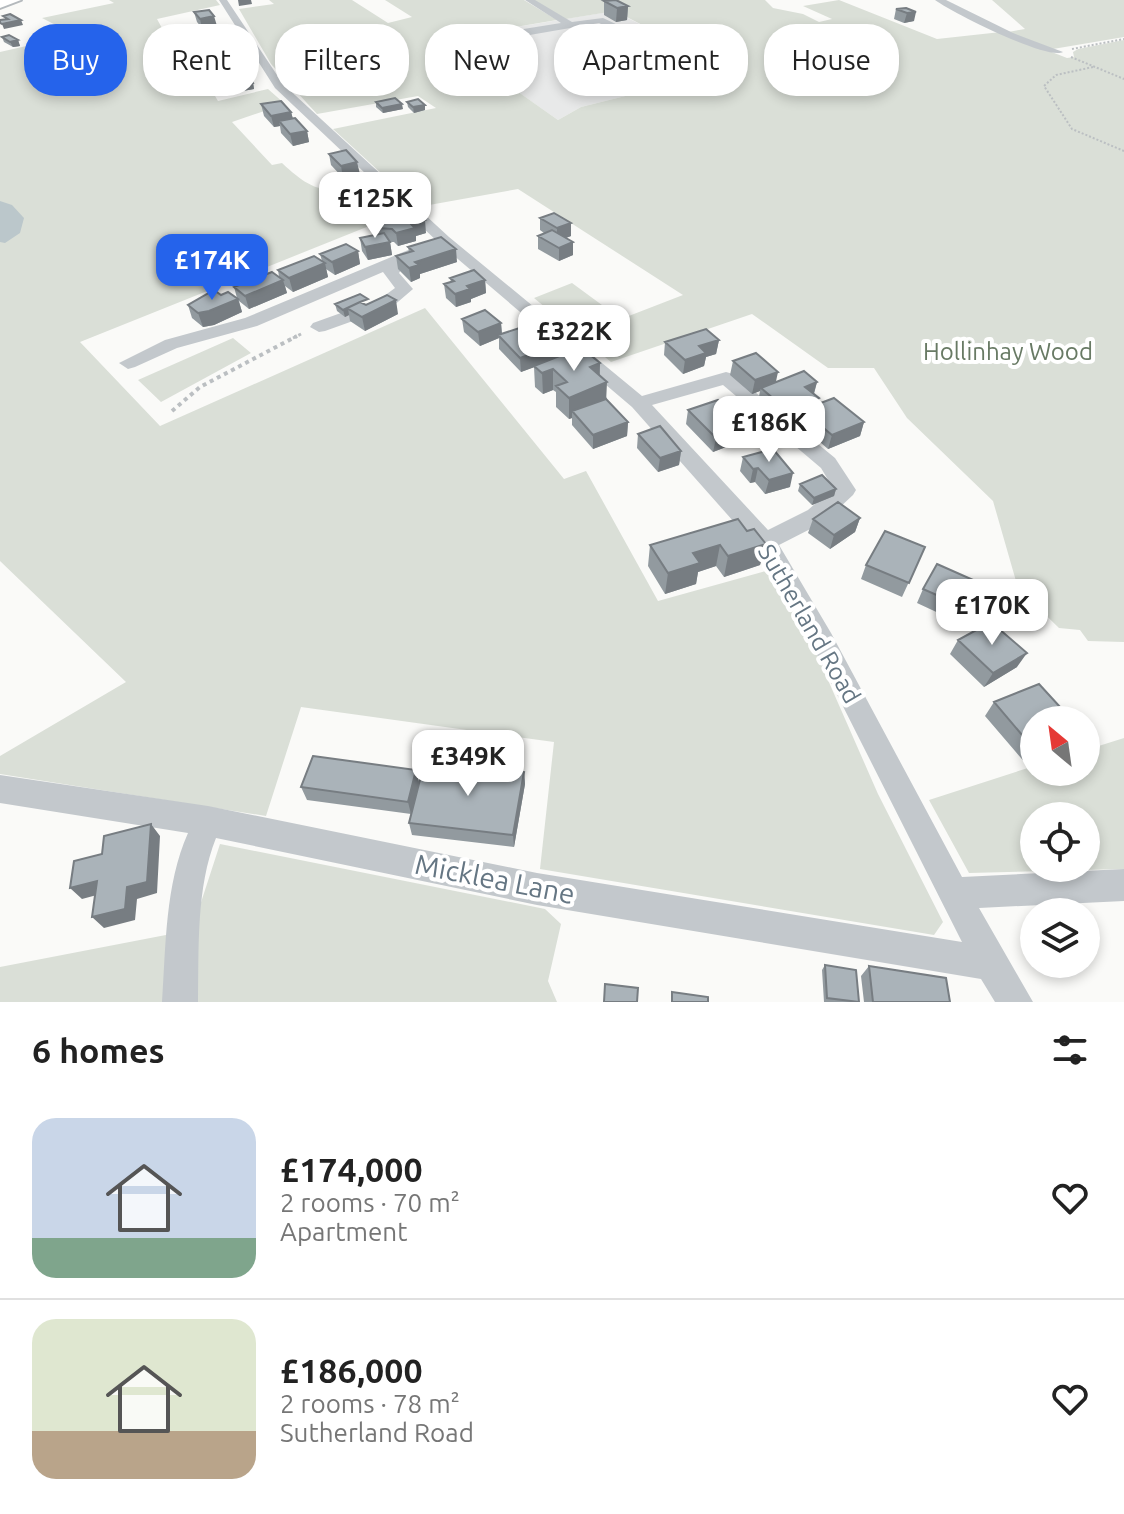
<!DOCTYPE html>
<meta charset="utf-8">
<style>
:root{--surface:#fff;--page:#f6f6f6;--text:#222;--muted:#767676;--line:#e0e0e0;--accent:#2563eb}
body{margin:0;font-family:Ubuntu,sans-serif;background:var(--page);color:var(--text);height:100vh;display:flex;flex-direction:column;font-size:30px;white-space:nowrap}
*{box-sizing:border-box;margin:0}
p{font-size:26px;color:var(--muted)}
.icon{flex:none;width:44px;height:44px;fill:none;stroke:currentColor;stroke-width:2;stroke-linecap:round;stroke-linejoin:round}
.map{position:relative;height:1002px;overflow:hidden}
.panel{display:flex;flex-direction:column;background:var(--surface);flex:1}
.panel>*{flex:none}
.hud{position:absolute;left:24px;top:24px;width:1076px;height:72px;display:flex;gap:16px}
.needle{width:52px;rotate:331deg}
.tools{position:absolute;left:1020px;top:706px;display:grid;gap:16px}
.tools a{display:grid;place-items:center;width:80px;height:80px;border-radius:50%;background:var(--surface);box-shadow:0 4px 12px #0003;font-size:40px}
.price{position:absolute;translate:-50% -68px;padding:0 18px;border-radius:16px;background:#fff;color:#222;font-size:26px;line-height:52px;filter:drop-shadow(0 2px 4px #0008)}
.price::after{content:'';position:absolute;left:50%;top:48px;width:24px;height:18px;margin-left:-12px;background:inherit;clip-path:polygon(0 0,100% 0,50% 100%)}
.price.on{background:var(--accent);color:#fff}
ul{padding:0;list-style:none}
li{display:flex;align-items:center;gap:24px;height:200px;padding:0 32px}
li+li{border-top:2px solid var(--line)}
li span{display:grid;place-items:center;flex:none;width:224px;height:160px;border-radius:24px;color:#555}
li>.icon{margin-inline-start:auto}
span .icon{width:96px;height:96px;fill:#fffc;stroke-width:1}
li b{font-size:34px}
h2{display:flex;justify-content:space-between;align-items:center;height:96px;padding:0 32px;font-size:34px}
.tag{padding:0 28px;border-radius:32px;background:var(--surface);box-shadow:0 4px 12px #0003;font-size:28px;line-height:72px}
.tag.on{background:var(--accent);color:#fff}
.map>svg:first-child{display:block}
</style>
<div class="map">
<svg width="1124" height="1002" viewBox="0 0 1124 1002">
<rect width="100%" height="100%" fill="#fafaf8"/>
<!-- built -->
<path fill="#e8e9e9" d="M614,11l117,59 -150,37 -23,13 -116,-81z"/>
<!-- green -->
<path fill="#dadfd7" fill-rule="evenodd" d="M109,0h107l4,5 -63,14 24,44 64,-15 3,14 -46,12 16,27 50,-12 17,15 -53,18 40,43 10,-2c32,30 45,32 87,19l35,30 -324,130 80,84 265,-118 139,171 22,-8 72,130 111,-31 37,60 72,164 65,128 -9,13 -394,-66 14,-127 -253,-35 -35,109 -266,-42v-18l126,-74 -126,-121v-509l75,-17 -33,-17 72,-15z
M269,0h83l36,23 24,-6 -27,-17h139l33,20 -114,19 115,81 23,-13 149,-37 -115,-59 -49,8 -33,-19h232l8,8 30,6 16,8 13,-3 -29,-13 36,-6 98,39 64,-7 66,26 7,-1 -1,-5 5,-3 46,-9v602l-36,-1 -8,-11 -21,-2 -41,-40 -25,-87 -86,-83 -33,-50h-46l-76,-54 -141,48 -77,-64 38,-15 49,36 62,-24 -165,-106 -100,18 -85,-78 103,-21 -18,-12 -101,18 -46,-50 -32,-55 35,-5z
M992,0h132v37l-71,12 -45,-17 17,-3z
M233,338l18,15 -90,49 -23,-22z
M1124,738v131l-155,4 -40,-73 105,-34v6h52v-22zM1034,816h52v52h-52z
M220,844l325,65 16,15 -13,57 9,21h-367l2,-72z
M171,934l-4,68h-167v-35z"/>
<!-- water -->
<path fill="#bbc7cb" d="M0,201l12,4 12,13 -4,15 -15,10 -5,-1z"/>
<g fill="none" stroke-linecap="round" stroke-linejoin="round">
<!-- highway casing -->
<g stroke="#b4b9bd" stroke-width="4">
<path id="highway" d="M0,0h21l-21,8z"/>
</g>
<!-- path-far2 -->
<path stroke="#bbbfc2" stroke-width="2" stroke-dasharray="2 2" stroke-linecap="butt" d="M1072,49l52,-10
M1071,57l53,22
M1093,67l-37,8 -12,11 28,43 52,22"/>
<!-- path-far1 -->
<path stroke="#bbbfc2" stroke-width="3" stroke-dasharray="3 3" stroke-linecap="butt" d="M293,338l10,-5"/>
<!-- path -->
<path stroke="#bbbfc2" stroke-width="4" stroke-dasharray="4 4" stroke-linecap="butt" d="M172,411l28,-24 97,-51"/>
<!-- minor -->
<path fill="#c3c8cc" fill-rule="evenodd" d="M219,0h8l56,84 166,153 193,159 84,-24 7,2 102,84 21,32 -3,5 -29,27 -45,23 52,88 131,244 162,-8v32l-145,7 54,94h-38l-14,-23 -444,-74 -321,-67c-20,50 -17,110 -18,164h-36c4,-57 3,-117 26,-169l-188,-30v-28l208,31 329,67 425,69 -149,-295 -56,-99 -125,-141 -193,-164 -164,-155zM723,385l98,83 12,20 -25,22 -40,20 -116,-125z
M525,0h10l37,22 31,-4 66,31 -9,2 -61,-28 -109,19 40,33 -9,2 -43,-36 15,-7 68,-11z
M935,0h11l67,33 50,19c-15,9 -112,-40 -128,-52z
M425,243l5,2v6l-23,10 -8,12 14,16 -21,18 -67,24 -6,1 -9,-5 3,-4 67,-24 15,-11 -12,-16 -126,54 -80,22 -42,19 -7,2 -9,-6 46,-23 80,-22z"/>
<!-- highway -->
<use href="#highway" fill="#fff" fill-rule="evenodd"/>
</g>
<!-- wall -->
<path fill="#929a9f" d="M604,1l24,5 -1,14 -11,2 -12,-7z
M906,8l8,13 -10,2 -10,-4 2,-10z
M194,12l23,14 -15,2 -5,-6z
M2,37l16,3 2,6 -7,1 -9,-5z
M225,65l17,7 11,11 1,6 -17,3 -3,-3 -2,-6 5,-1 -3,-5h-4z
M376,102l27,7 -20,4 -7,-6z
M407,102l18,8 -11,3 -6,-6z
M261,104l30,8 2,7 14,12 2,11 -16,4 -12,-13 -1,-7 -6,1 -10,-11z
M329,154l31,20 -17,4 -12,-13z
M393,218l33,15 -10,3v5l-18,5 -4,-4h-4l2,13 -24,5 -6,-9 -2,-13 19,-4 -2,-15z
M540,218l31,18 -5,2 7,4v13l-14,6 -21,-12v-13l6,-3 -4,-3z
M408,247l49,15 -37,12v4l-9,4 -13,-13 -2,-13 13,-4z
M358,251l2,13 -25,11 -9,-6 2,8 -35,15 -8,-6 2,7 -38,16 -10,-8 3,11 -28,13 -11,2 -11,-9 -4,-13 49,-7 -3,-11 45,-10 -1,-7 44,-9 -2,-7z
M450,278l35,2 1,13 -15,6v3l-15,5 -10,-9 -2,-14 7,-2z
M335,304h34l29,10 -33,17 -15,-10 -1,-6 -4,2 -8,-6z
M462,319l39,4 1,11 52,24 46,5v12l7,25 21,22 -1,14 -34,13 -21,-24v-7l-3,1 -13,-12v-15l-3,-2 -10,4 -8,-7 -1,-20 -13,5 -22,-23v-11l-19,8 -16,-14z
M719,340l-3,14 -10,3 -2,9 -21,8 -19,-19 1,-13z
M733,361l43,21h41l-3,12 3,10 47,18 -4,14 -32,13 -29,-25 1,-5 -15,6 -27,-23 2,-11 -8,3 -22,-19z
M688,410l59,16 -3,14 -31,12 -27,-28z
M638,434l43,17 -2,14 -21,7 -21,-24z
M743,457l47,30 -25,7 -10,-12 -5,1 -10,-12z
M800,484l36,5 -2,7 -22,9 -14,-14z
M860,518l-5,14 -25,17 -22,-16 5,-14z
M747,531l19,13 -6,21 -36,12 -8,-11 -18,6 -2,12 -31,10 -17,-28 2,-21z
M925,547l-23,50 -41,-18 5,-14z
M923,589l45,20 -8,14 -43,-20z
M958,640l59,27 -33,20 -34,-33z
M994,702l40,18v42l-7,3 -42,-49z
M416,770l3,12 105,-10 1,12 -11,63 -102,-12 -3,-12 2,-9 -104,-14 -6,-13z
M825,965l34,37h-35l-2,-32z
M869,966l81,36h-86l-3,-26z"/>
<!-- shaded-wall -->
<path fill="#777d82" d="M238,0h13l1,4 -13,2z
M628,6l-1,14 -11,2 1,-14z
M916,12l-2,9 -10,2 3,-10z
M214,16l3,10 -15,2 -2,-9z
M21,20l2,5 -19,4 -2,-5z
M18,40l2,6 -7,1 -3,-5z
M230,40l2,5 -11,1 -1,-5z
M242,70l1,5 -10,-1 1,3h-4l-1,-5z
M253,83l1,6 -17,3 -1,-5z
M402,104l1,5 -20,4 -1,-5z
M425,105v5l-11,3 -1,-6z
M291,112l3,11 -15,-2 1,5 -6,1 -3,-11z
M307,131l2,11 -16,4 -3,-12z
M357,162l3,12 -17,4 -2,-12z
M425,220l1,13 -10,3v5l-18,5 -2,-13 15,-9z
M571,223v13l-14,5v-13z
M390,242l2,13 -24,5 -3,-13z
M573,242v13l-14,6v-13z
M456,249l1,13 -37,12v4l-9,4 -2,-14 6,-6z
M358,251l2,13 -25,11 -3,-13z
M325,263l3,14 -35,15 -4,-14z
M283,280l4,13 -38,16 -4,-13z
M485,280l1,13 -15,6v3l-15,5 -1,-13 12,-8z
M238,299l4,13 -28,13 -11,2 -5,-14z
M396,300l2,14 -33,17 -3,-14z
M348,308l1,7 -4,2 -2,-7z
M501,323l1,13 -4,-1 1,3 -19,8 -2,-14z
M719,340l-3,14 -10,3 -2,9 -21,8 2,-14 14,-14z
M554,346v14l-33,12 -1,-14z
M600,363l-1,20 -9,-16z
M553,369v21l-10,4 -1,-21z
M778,372l-3,14 -14,2 -1,3 -8,3 3,-14z
M607,382l-1,21 -34,8v7l-3,1v-21z
M817,382l-4,14 -8,-9z
M819,398l-4,14 -13,-2 -2,9 -15,6 3,-14z
M628,422l-1,14 -34,13v-14z
M864,422l-4,14 -32,13 4,-14z
M747,426l-3,14 -31,12 3,-14z
M681,451l-2,14 -21,7 2,-14z
M758,468l-3,14 -5,1 3,-14z
M793,473l-3,14 -25,7 4,-14z
M836,489l-2,7 -22,9 2,-7z
M860,518l-5,14 -25,17 4,-14z
M766,544l-6,21 -36,12 4,-21z
M720,545l-4,21 -18,6 -2,12 -31,10 3,-21 25,-20z
M1027,653l-10,14 -33,20 9,-14z
M1034,756v6l-7,3z
M416,770l3,13 -8,31 -3,-12z
M524,772l1,12 -11,63 -1,-12z
M151,824l9,12 -3,57 -20,6 -2,21 -31,8 -12,-11 35,-30z
M97,881l11,11 -26,7 -12,-11z"/>
<!-- building -->
<path fill="#aab3b9" stroke="#777d82" stroke-width="2" d="M616,0l12,6 -11,2 -13,-7z
M906,8l10,4 -9,1 -11,-4z
M209,10l5,6 -14,3 -6,-7z
M10,14l11,6 -19,4 -2,-1v-3l8,-1 -5,-3z
M9,35l9,5 -8,2 -8,-5z
M229,36l1,4 -10,1 -2,-4z
M238,63l4,7 -13,2 -4,-7z
M247,71l6,12 -17,4 -4,-4 7,-1 -6,-8z
M395,98l7,6 -20,4 -6,-6z
M418,99l7,6 -12,2 -6,-5z
M281,101l10,11 -20,4 -10,-12z
M295,118l12,13 -17,3 -11,-13z
M346,150l11,12 -16,4 -12,-12z
M413,212l12,8 -14,4 4,4 -19,5 -4,-4 -14,-1 2,-5 -3,-4 13,-4 3,3z
M554,213l17,10 -14,5 -17,-10z
M552,230l21,12 -14,6 -21,-12z
M384,233l6,9 -25,5 -5,-9z
M441,237l15,12 -41,13 4,3 -10,3 -13,-12 17,-5 -5,-4z
M346,244l12,7 -26,11 -12,-8z
M314,256l11,7 -36,15 -11,-8z
M474,270l11,10 -18,6 3,3 -15,5 -11,-10 10,-3 -4,-3z
M272,272l11,8 -38,16 -11,-9z
M214,290l7,5 7,-3 10,7 -29,12 -11,2 -10,-8z
M360,294l8,5 -8,3 -17,8 -8,-6z
M387,295l9,5 -34,17 -15,-9 13,-6 6,3z
M485,310l16,13 -23,9 -16,-13z
M532,324l22,22 -34,12 -22,-23z
M706,329l13,11 -20,6 7,7 -21,7 -20,-18z
M567,353l8,6 14,-5 11,9 -10,4 17,15 -38,16 -13,-12 11,-4 -14,-13 -11,4 -8,-7z
M756,353l22,19 -23,8 -22,-19z
M804,371l13,11 -12,5 14,11 -31,13 -27,-23z
M834,398l30,24 -32,13 -30,-25z
M606,399l22,23 -35,13 -21,-24z
M718,400l29,26 -31,12 -28,-28z
M660,426l21,25 -21,7 -22,-24z
M773,449l20,24 -24,7 -11,-12 -5,1 -10,-12z
M822,475l14,14 -22,9 -14,-14z
M838,502l22,16 -26,17 -21,-16z
M738,519l9,12 7,-2 12,15 -38,12 -8,-11 -27,8 7,10 -32,10 -18,-28z
M885,531l40,16 -16,36 -43,-18z
M937,564l43,19 -12,26 -45,-20z
M991,622l36,31 -34,20 -35,-33z
M1039,684l33,36h-38v29l-40,-47z
M313,756l103,14 -8,32 -107,-15z
M425,760l99,12 -11,63 -104,-12z
M151,824l-4,58 -20,5 -2,22 -33,8 5,-36 -27,7 4,-27 28,-7 2,-18z
M825,965l31,5 3,32 -32,-4z
M869,966l77,12 4,24h-77z
M605,984l33,4 -1,14h-33z
M672,992l36,5v5h-36z"/>
<g text-anchor="middle" stroke-width="8" stroke-linejoin="round" paint-order="stroke">
<!-- park labels -->
<g font-size="24" fill="#687a64" stroke="#fff">
<text x="1008" y="360">Hollinhay Wood</text>
</g>
<!-- street labels -->
<g font-size="24" fill="#657683" stroke="#fff">
<text transform="translate(809 624) rotate(60)" y="8">Sutherland Road</text>
</g>
<!-- near-street labels -->
<g font-size="28" fill="#657683" stroke="#fff">
<text transform="translate(495 879) rotate(11)" y="10">Micklea Lane</text>
</g>
</g>
</svg>
<div class="tools">
<a><svg class="needle" viewBox="-14 -14 28 28"><path d="M0-13l5 13h-10z" fill="#e53935"/><path d="M0 13l5-13h-10z" fill="#767676"/></svg></a>
<a><svg class="icon" aria-label="locate" viewBox="0 0 24 24"><circle cx="12" cy="12" r="6"/><path d="M12 2v4M12 18v4M2 12h4M18 12h4"/></svg></a>
<a><svg class="icon" aria-label="layers" viewBox="0 0 24 24"><path d="M12 4l9 5-9 5-9-5zM3 14l9 5 9-5"/></svg></a>
</div>
<b class="price" style="left:375px;top:240px">£125K</b>
<b class="price on" style="left:212px;top:302px">£174K</b>
<b class="price" style="left:574px;top:373px">£322K</b>
<b class="price" style="left:769px;top:464px">£186K</b>
<b class="price" style="left:992px;top:647px">£170K</b>
<b class="price" style="left:468px;top:798px">£349K</b>
<div class="hud">
<a class="tag on">Buy</a>
<a class="tag">Rent</a>
<a class="tag">Filters</a>
<a class="tag">New</a>
<a class="tag">Apartment</a>
<a class="tag">House</a>
</div>
</div>
<section class="panel">
<h2>6 homes<svg class="icon" aria-label="filters" viewBox="0 0 24 24"><path d="M4 7h16M4 17h16"/><circle cx="9" cy="7" r="2"/><circle cx="15" cy="17" r="2"/></svg></h2>
<ul>
<li><span style="background:linear-gradient(#c9d6e8 75%,#7fa58c 0)"><svg class="icon" aria-label="home" viewBox="0 0 24 24"><path d="M3 11l9-7 9 7M6 9v11h12V9"/></svg></span><div><b>£174,000</b><p>2 rooms · 70 m²</p><p>Apartment</p></div><svg class="icon" aria-label="heart" viewBox="0 0 24 24"><path d="M12 20l-8-8c-3-5 5-10 8-4 3-6 11-1 8 4z"/></svg></li>
<li><span style="background:linear-gradient(#dfe7d0 70%,#b9a48a 0)"><svg class="icon" aria-label="home" viewBox="0 0 24 24"><path d="M3 11l9-7 9 7M6 9v11h12V9"/></svg></span><div><b>£186,000</b><p>2 rooms · 78 m²</p><p>Sutherland Road</p></div><svg class="icon" aria-label="heart" viewBox="0 0 24 24"><path d="M12 20l-8-8c-3-5 5-10 8-4 3-6 11-1 8 4z"/></svg></li>
</ul>
</section>
